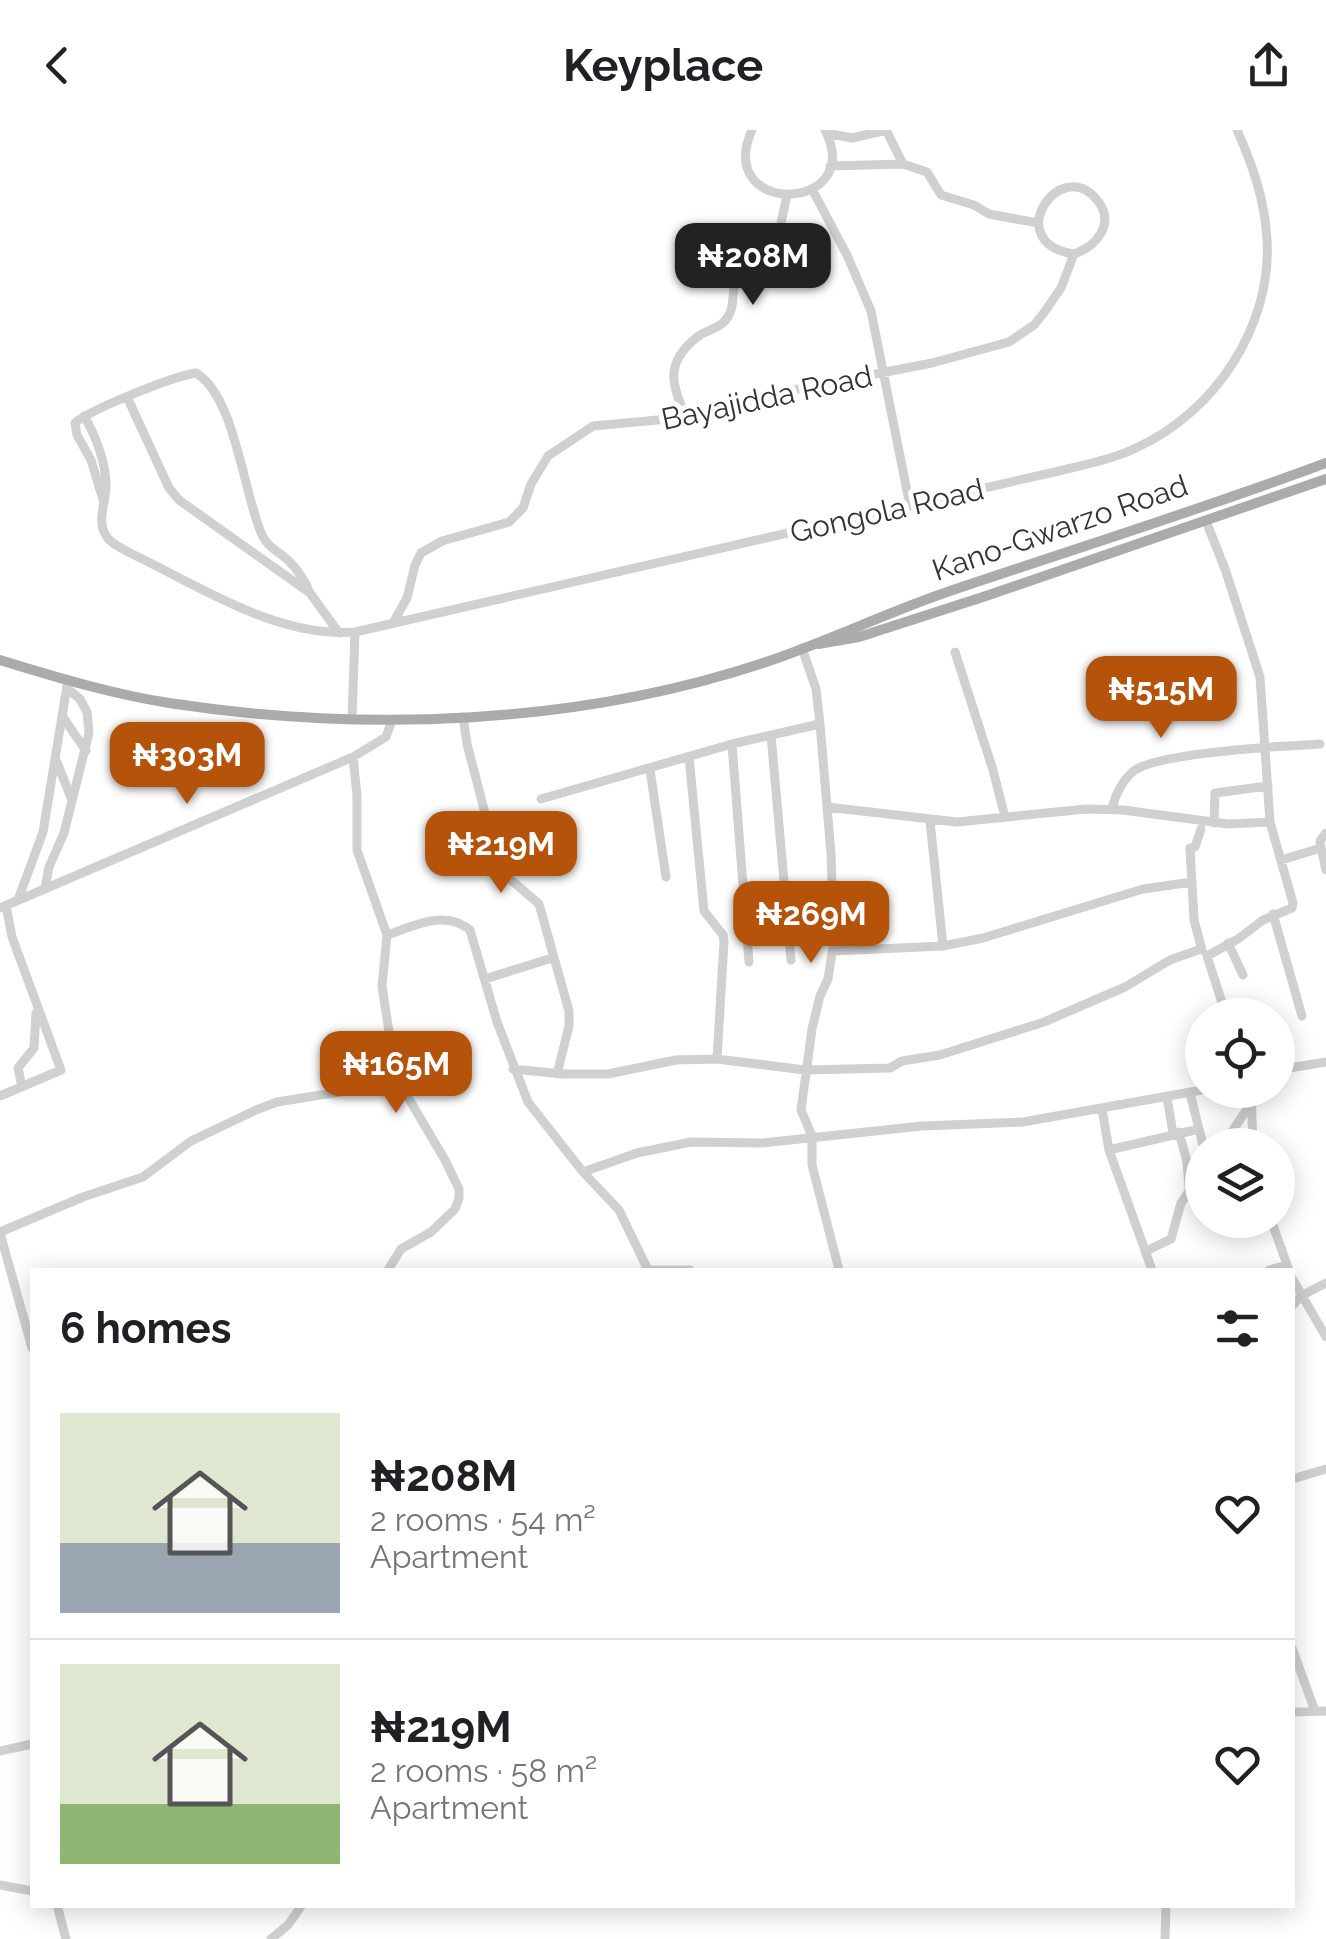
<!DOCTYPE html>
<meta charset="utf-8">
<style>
:root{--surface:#fff;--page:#f2f2f2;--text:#202124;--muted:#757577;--line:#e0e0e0;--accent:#b45309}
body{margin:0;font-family:Raleway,sans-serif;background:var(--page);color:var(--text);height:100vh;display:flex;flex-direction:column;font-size:38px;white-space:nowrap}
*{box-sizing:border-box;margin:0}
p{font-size:32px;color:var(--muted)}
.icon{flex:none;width:55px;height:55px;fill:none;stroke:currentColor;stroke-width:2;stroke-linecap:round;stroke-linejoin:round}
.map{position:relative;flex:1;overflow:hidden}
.details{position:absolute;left:30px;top:1138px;width:1265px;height:640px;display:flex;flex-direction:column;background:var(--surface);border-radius:0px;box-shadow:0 5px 25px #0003}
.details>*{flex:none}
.controls{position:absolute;left:1185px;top:868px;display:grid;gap:20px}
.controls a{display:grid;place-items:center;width:110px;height:110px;border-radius:50%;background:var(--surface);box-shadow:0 5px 25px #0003;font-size:50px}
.price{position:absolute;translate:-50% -85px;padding:0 22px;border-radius:20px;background:var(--accent);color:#fff;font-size:32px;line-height:65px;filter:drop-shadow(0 2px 5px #0008)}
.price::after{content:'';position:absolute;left:50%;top:60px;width:30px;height:22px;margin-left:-15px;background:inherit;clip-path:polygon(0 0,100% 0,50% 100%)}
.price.on{background:#222;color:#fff}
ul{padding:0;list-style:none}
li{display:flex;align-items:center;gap:30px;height:250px;padding:0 30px}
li+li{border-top:2px solid var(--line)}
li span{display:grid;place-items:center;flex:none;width:280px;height:200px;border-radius:0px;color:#555}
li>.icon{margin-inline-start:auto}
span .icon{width:120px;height:120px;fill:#fffc;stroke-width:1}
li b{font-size:42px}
h2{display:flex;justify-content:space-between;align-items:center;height:120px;padding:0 30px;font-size:42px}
header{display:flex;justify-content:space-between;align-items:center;height:130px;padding:0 30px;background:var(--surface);font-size:45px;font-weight:700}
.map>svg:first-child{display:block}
</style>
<header><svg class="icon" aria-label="back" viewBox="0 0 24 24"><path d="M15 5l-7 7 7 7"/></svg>Keyplace<svg class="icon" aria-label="share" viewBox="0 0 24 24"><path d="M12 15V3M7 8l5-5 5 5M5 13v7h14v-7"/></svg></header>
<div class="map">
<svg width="1326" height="1809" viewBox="0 0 1326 1809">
<rect width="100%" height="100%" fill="#fff"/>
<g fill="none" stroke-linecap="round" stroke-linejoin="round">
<!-- minor -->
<path stroke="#d0d0d0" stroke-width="9" d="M752,0c-39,88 115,83 73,0
M886,0l17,34 24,8 14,23 33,10 15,9 49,9
M827,3l25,5 35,-8
M830,36l73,-2
M813,61l34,64 24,56 39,195
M128,269l41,89 10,12 131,93 29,40
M84,286c12,20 22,47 22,70 0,15 -9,33 -1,48 4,9 17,14 25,19 70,33 146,85 225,79
M686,286c-15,-31 -21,-53 10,-78 8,-7 21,-9 28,-16 13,-13 6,-31 13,-45 48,-29 37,-30 50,-81
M104,373l-13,-43 -14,-25 -2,-12c16,-14 99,-47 121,-50 39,23 47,119 66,162 6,13 18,17 27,26 10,10 16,20 21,32
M1206,391l19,48 35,108 10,145 23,81 -1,5 -29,12 -25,19 -31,17 19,59
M393,493l14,-25 8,-33 6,-12 21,-12 67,-19 14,-14 8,-24 17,-28 45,-30 86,-8 119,-29 134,-26 77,-21 25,-17 9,-11 18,-26 13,-34c23,-8 42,-31 23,-54 -37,-46 -97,43 -23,54
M802,518l14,41 4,35 11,130 3,86 -6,39 -8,17 -8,33 -11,81 11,26v29l27,105
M955,522l38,118 12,47
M63,587l23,34
M463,587l4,27 31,119 6,11 35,30 30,107v15l-12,48
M352,589l3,-87 708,-162c24,-6 50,-11 73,-22 78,-35 136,-121 131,-208 -2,-39 -14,-74 -30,-110
M771,605l20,225
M732,614l17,218
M353,627l4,38v55l30,85 -5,51 14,91 49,83 14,29v9l-4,11 -24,23 -30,17 -13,21
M689,627l15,154 19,24 1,7 -7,117
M57,632l14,36
M650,640l16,107
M541,669l191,-55 88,-20
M827,677l130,15 129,-13 37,1 105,14 42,-2
M1112,679c3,-14 11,-30 23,-39 28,-18 148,-24 185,-26
M930,691l13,125
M1214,693l1,-30 53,-7
M1201,699l-6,18 -5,1 4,72 8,30
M1321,718l5,22
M1281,730l40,-12 -1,-7 6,-8
M45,758l4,-21 15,-34 25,-100 -2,-21 -7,-13 -11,-9
M18,770l25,-68 25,-152
M0,778l353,-151 33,-20 6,-17
M1273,784l29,102
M387,805c27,-9 58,-26 83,-5l27,92 31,80 55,70 36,38 29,60
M1228,813l15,32
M833,821l110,-5 40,-8 160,-49 49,-7
M485,849l67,-21
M513,939l50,5h45l68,-14 41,-1 88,11 85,-2 12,-7 38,-6 104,-33 81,-35 45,-27 31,-11
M1278,940l48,-8
M22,957l-4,-19 16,-20 2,-35
M1251,960l2,55
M1190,963l13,52
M0,966l61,-26 -49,-133 -6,-32
M1167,967l6,36
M1102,979l7,41 43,120
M1179,1002l8,30 2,26
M1223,1015l28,-42
M1109,1020l90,-21
M583,1042l54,-19 54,-11 71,1 160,-17 101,-4 179,-32
M1271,1090l18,50
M0,1102l83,-35 60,-20 48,-36 65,-31 21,-8 69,-11
M0,1103l32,115
M1146,1121l25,-12 10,-36 21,-31
M651,1140h39
M1269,1140l18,-5
M1292,1148l34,59
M1292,1176l9,-10 25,-13
M1292,1349l34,-10
M1292,1518l23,63
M1292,1582l34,-1
M0,1621l32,-7
M0,1755l32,6
M57,1775l9,34
M271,1809l17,-14 14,-20
M1165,1809l1,-34"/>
<!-- major -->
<path stroke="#ababab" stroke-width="10" d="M818,514l41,-7 127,-41 340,-117
M0,530c55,17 112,34 169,43 197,30 410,22 600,-42 62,-21 121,-50 184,-71 124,-42 250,-81 373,-127"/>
</g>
<g text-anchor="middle" stroke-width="10" stroke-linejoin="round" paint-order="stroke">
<!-- street labels -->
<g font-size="30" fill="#333" stroke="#fff">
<text transform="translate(767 268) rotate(-12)" y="10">Bayajidda Road</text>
<text transform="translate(887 381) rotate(-13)" y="10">Gongola Road</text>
<text transform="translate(1060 398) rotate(-19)" y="10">Kano-Gwarzo Road</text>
</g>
</g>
</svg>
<div class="controls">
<a><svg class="icon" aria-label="locate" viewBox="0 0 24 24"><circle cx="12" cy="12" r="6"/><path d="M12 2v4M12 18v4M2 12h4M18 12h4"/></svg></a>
<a><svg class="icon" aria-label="layers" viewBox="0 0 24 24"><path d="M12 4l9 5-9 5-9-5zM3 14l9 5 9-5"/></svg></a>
</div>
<b class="price on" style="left:753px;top:178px">₦208M</b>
<b class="price" style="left:1161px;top:611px">₦515M</b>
<b class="price" style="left:187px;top:677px">₦303M</b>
<b class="price" style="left:501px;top:766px">₦219M</b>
<b class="price" style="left:811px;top:836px">₦269M</b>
<b class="price" style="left:396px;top:986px">₦165M</b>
<section class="details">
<h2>6 homes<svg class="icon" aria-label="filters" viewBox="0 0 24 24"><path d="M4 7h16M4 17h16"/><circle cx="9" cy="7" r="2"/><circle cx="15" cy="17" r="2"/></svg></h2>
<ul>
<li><span style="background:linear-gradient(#dfe7d0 65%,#9aa5b1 0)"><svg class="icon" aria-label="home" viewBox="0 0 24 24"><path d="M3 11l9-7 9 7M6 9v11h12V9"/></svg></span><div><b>₦208M</b><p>2 rooms · 54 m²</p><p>Apartment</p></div><svg class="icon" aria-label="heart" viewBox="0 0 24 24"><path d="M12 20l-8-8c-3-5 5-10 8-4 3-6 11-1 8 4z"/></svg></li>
<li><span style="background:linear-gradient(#dfe7d0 70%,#8fb573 0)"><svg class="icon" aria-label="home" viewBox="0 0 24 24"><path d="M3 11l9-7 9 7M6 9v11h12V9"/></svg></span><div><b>₦219M</b><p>2 rooms · 58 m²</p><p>Apartment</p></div><svg class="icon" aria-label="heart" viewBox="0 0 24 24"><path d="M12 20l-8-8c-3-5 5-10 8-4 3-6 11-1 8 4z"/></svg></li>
</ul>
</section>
</div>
